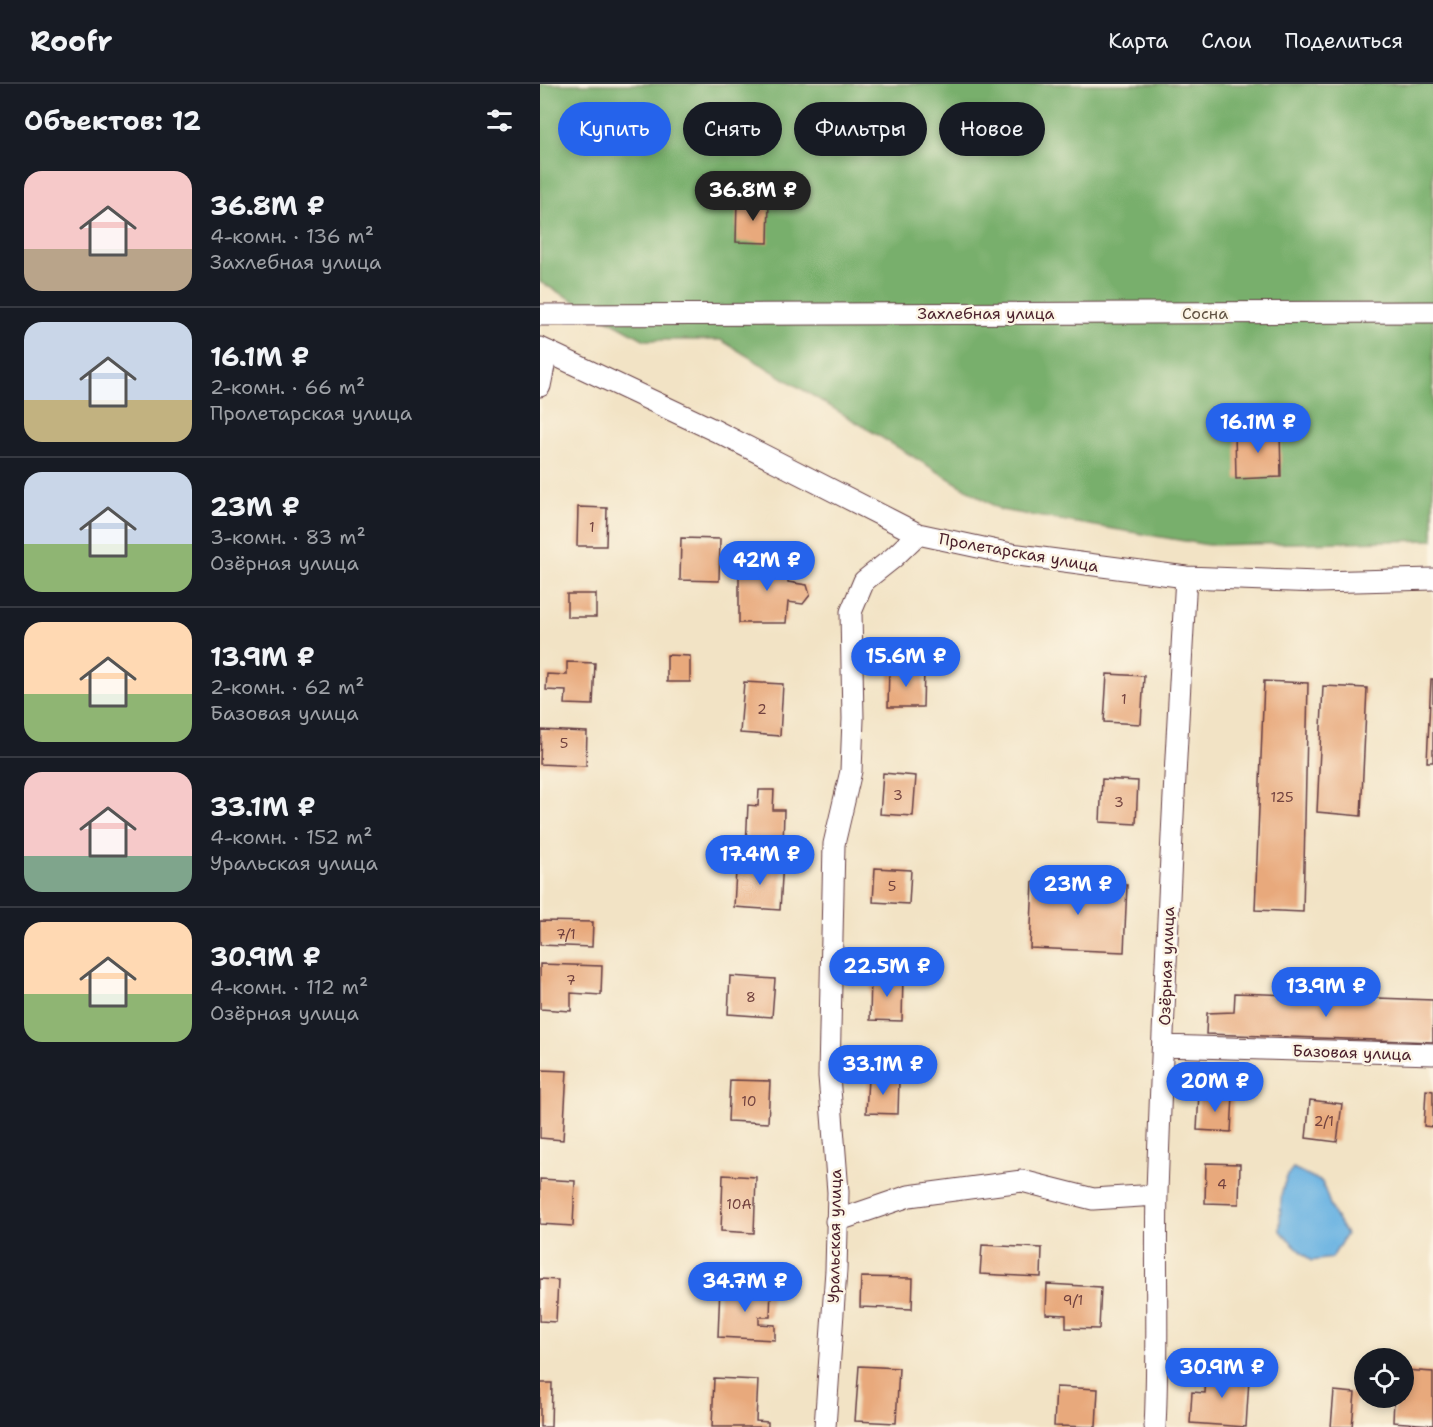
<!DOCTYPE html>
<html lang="ru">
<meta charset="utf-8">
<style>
:root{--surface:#171b24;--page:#242831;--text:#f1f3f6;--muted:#9ea1a6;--line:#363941;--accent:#2563eb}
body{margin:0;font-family:"Shantell Sans",sans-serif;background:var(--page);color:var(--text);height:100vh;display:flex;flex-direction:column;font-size:22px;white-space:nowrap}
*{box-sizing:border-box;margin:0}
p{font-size:20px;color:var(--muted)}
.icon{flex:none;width:33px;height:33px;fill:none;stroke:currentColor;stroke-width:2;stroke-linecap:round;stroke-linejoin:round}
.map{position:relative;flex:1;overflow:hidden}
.details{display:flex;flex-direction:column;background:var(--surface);width:540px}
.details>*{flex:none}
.guide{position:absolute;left:18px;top:18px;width:570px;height:54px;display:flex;gap:12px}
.buttons{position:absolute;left:814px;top:1264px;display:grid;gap:12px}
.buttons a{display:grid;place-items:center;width:60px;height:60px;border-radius:50%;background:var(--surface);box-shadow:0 3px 9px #0003;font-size:30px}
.price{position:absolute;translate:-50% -51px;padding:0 14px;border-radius:21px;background:var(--accent);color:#fff;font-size:20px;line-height:39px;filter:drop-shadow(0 2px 3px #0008)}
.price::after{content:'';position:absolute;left:50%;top:36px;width:18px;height:14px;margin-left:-9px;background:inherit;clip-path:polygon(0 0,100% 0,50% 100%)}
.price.on{background:#222;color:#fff}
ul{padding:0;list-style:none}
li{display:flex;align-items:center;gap:18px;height:150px;padding:0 24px}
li+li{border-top:2px solid var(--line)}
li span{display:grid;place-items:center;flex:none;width:168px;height:120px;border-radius:18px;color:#555}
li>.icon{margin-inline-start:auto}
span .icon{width:72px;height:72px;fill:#fffc;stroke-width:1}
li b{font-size:26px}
h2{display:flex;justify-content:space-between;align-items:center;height:72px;padding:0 24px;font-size:26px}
.chip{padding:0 21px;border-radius:27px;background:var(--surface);box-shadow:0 3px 9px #0003;font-size:21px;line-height:54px}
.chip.on{background:var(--accent);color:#fff}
header{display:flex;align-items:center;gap:36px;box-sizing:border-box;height:84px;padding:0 30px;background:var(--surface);border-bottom:2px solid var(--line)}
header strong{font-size:28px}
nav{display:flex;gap:33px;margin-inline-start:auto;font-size:21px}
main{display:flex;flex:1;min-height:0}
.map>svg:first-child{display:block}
</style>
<header>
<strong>Roofr</strong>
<nav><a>Карта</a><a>Слои</a><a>Поделиться</a></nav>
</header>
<main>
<section class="details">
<h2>Объектов: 12<svg class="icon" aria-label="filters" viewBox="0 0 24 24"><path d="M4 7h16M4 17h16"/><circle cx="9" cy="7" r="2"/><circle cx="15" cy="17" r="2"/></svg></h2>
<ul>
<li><span style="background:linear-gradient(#f6c9c9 65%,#b9a48a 0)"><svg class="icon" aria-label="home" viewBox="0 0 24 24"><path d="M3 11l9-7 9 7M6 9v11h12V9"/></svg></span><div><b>36.8M ₽</b><p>4-комн. · 136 m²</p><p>Захлебная улица</p></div></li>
<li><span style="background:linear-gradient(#c9d6e8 65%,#c2b280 0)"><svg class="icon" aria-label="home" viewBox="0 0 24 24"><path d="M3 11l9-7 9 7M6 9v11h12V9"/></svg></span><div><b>16.1M ₽</b><p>2-комн. · 66 m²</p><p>Пролетарская улица</p></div></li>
<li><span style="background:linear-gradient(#c9d6e8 60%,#8fb573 0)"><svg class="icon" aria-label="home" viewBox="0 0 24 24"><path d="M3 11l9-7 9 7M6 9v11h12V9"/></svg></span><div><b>23M ₽</b><p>3-комн. · 83 m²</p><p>Озёрная улица</p></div></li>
<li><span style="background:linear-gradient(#ffd9b3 60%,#8fb573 0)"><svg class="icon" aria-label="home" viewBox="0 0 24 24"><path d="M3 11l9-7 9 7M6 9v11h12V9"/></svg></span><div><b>13.9M ₽</b><p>2-комн. · 62 m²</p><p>Базовая улица</p></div></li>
<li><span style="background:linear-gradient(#f6c9c9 70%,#7fa58c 0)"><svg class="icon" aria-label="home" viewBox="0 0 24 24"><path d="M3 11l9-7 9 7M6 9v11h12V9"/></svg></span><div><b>33.1M ₽</b><p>4-комн. · 152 m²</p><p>Уральская улица</p></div></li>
<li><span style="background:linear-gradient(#ffd9b3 60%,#8fb573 0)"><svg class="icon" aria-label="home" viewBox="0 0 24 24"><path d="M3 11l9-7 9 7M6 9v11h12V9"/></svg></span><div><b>30.9M ₽</b><p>4-комн. · 112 m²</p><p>Озёрная улица</p></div></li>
</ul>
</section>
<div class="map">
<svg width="893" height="1343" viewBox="0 0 893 1343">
<rect width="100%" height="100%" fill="#fcf5e5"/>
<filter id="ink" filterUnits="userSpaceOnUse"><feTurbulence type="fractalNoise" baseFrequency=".0167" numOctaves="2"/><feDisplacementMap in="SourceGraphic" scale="12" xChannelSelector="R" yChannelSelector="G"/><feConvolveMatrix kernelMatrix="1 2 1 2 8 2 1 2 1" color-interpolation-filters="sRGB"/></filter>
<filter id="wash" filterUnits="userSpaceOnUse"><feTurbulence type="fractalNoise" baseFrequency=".008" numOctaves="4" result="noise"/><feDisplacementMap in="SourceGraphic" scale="24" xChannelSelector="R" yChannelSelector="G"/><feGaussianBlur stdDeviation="1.35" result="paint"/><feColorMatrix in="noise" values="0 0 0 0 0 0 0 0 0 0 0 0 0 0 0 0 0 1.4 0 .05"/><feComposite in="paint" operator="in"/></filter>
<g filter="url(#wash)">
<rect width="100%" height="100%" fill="#f2e3c5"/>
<!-- forest -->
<path fill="#78af6c" stroke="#61674c" stroke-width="1.5" d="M0,0h893v456l-225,5 -207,-35 -280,-170h-76l-105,-58z"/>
<!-- water -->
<path fill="#6ab3e2" stroke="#5a6986" stroke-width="1.5" d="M753,1084l29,14 11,31 13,21 -14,24 -21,3 -31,-30c1,-23 -2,-45 13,-63z"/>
<g id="blocks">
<!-- building -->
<path fill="#e8a97c" d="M197,116l32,1 -1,42 -32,-1z
M740,346l1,47 -45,2 -1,-48z
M38,423l29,1 -1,38h-29z
M141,454l39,1 -1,42 -39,-1z
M199,476h47l2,22 19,3 3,10 -7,9 -15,-2 -2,21h-47z
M27,510h29v23h-29z
M127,571l23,1v26h-23z
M27,578l28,1 -2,42 -28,-1 1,-13 -20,-1 1,-16 20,1z
M349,584l35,1 -1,38h-35z
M567,590l37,2 -3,48 -37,-2z
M891,595h2v83h-6z
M724,597l44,2 -5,229 -48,-2z
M204,598l39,2 -3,52 -40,-3z
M783,602l44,2 -6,128 -44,-4z
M1,646l46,2 -1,34 -46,-2z
M343,689l33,3 -3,40 -33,-2z
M562,695l36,2 -2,43 -36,-2z
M219,706h15l-1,20h11l-1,38 -37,-2 2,-41 10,1z
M217,775l26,2 -3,49 -46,-3 2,-37 20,1z
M335,784l36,2 -2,34 -36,-2z
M493,797l94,4 -3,67 -94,-4z
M0,837l53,1 -1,25 -52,-2z
M0,880l62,2 -1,29 -30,-2v18l-31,-2z
M331,890l32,1 -1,46 -32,-1z
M190,892l45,3 -3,38 -44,-3z
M695,909l198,7v42l-227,-8 1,-21 27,-1z
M0,986l27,1 -4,69 -23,-2z
M328,994l31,2 -1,34 -32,-1z
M190,996l40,1 -2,42 -40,-2z
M886,1006l7,1v36l-9,-1z
M659,1009l34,3 -2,36 -34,-2z
M770,1016l32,4 -5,38 -31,-4z
M666,1079l34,1 -1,40 -34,-1z
M183,1091l33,2 -2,56 -33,-2z
M0,1095l35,2 -2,45 -33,-2z
M442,1161l60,3 -1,29 -61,-3z
M321,1193l52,1 -1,31 -52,-2z
M0,1195l18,1 -2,42 -16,-1z
M507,1200l54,3 -2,42 -33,-1v-13l-20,-1z
M180,1202l51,2 -1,29h-11v7l16,1v15l-57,-3z
M675,1279l27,2 -1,14h8l-3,48 -56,-4 2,-31 13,1 1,-16h8z
M319,1282l40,2 -3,55 -41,-2z
M864,1286l29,2v53l-40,-3 1,-24h10z
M174,1294l44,2 -2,41 12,1v5h-56z
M0,1299h12l-1,44h-11z
M516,1303l42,2 -2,38 -42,-1z
M794,1307l21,2 -3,34h-21z"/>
</g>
</g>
<g filter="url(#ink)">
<use href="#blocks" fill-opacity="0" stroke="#633c42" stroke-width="1.5"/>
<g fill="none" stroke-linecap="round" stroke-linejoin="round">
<!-- minor casing -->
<g stroke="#633c42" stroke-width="23">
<path id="minor" d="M0,231l893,-3
M0,264l176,83 202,103 93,20 175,23 132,5 115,-3
M0,302l7,-35
M623,962l270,8
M296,1137l73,-25 113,-15 71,18 64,-4
M285,1343l11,-157 2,-78 -9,-116 5,-232 17,-73 2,-52 -2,-107 13,-31 29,-23 25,-24
M615,1343c4,-78 0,-157 2,-235 7,-205 17,-410 29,-615"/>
</g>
<!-- minor -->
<use href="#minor" stroke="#fff" stroke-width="21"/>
</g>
</g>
<g text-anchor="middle" stroke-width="5" stroke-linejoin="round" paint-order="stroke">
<!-- number labels -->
<g font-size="14" fill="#72423f">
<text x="52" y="448">1</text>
<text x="584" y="620">1</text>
<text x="222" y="630">2</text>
<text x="24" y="664">5</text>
<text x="358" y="716">3</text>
<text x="742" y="718">125</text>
<text x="579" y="723">3</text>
<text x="352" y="807">5</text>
<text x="26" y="855">7/1</text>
<text x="31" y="901">7</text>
<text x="211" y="918">8</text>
<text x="209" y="1022">10</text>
<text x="784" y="1042">2/1</text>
<text x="682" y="1105">4</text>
<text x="199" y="1125">10А</text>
<text x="533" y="1221">9/1</text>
</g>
<!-- street labels -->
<g font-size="16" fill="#4a1f2b" stroke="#fcf5e5">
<text x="446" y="235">Захлебная улица</text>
<text transform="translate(479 468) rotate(10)" y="6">Пролетарская улица</text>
<text transform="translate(626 882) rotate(-88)" y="6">Озёрная улица</text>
<text transform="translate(812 968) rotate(2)" y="6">Базовая улица</text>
<text transform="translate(294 1152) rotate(-89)" y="6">Уральская улица</text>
</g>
<!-- park labels -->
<g font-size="16" fill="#615343" stroke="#fcf5e5">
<text x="665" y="235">Сосна</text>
</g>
</g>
</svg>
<div class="buttons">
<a><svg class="icon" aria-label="locate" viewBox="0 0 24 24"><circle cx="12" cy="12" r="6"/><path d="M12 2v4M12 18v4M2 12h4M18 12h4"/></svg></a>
</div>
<b class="price on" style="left:213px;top:138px">36.8M ₽</b>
<b class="price" style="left:718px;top:370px">16.1M ₽</b>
<b class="price" style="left:227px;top:508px">42M ₽</b>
<b class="price" style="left:366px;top:604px">15.6M ₽</b>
<b class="price" style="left:220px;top:802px">17.4M ₽</b>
<b class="price" style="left:538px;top:832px">23M ₽</b>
<b class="price" style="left:347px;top:914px">22.5M ₽</b>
<b class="price" style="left:786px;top:934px">13.9M ₽</b>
<b class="price" style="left:343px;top:1012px">33.1M ₽</b>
<b class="price" style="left:675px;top:1029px">20M ₽</b>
<b class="price" style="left:205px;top:1229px">34.7M ₽</b>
<b class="price" style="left:682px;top:1315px">30.9M ₽</b>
<div class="guide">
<a class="chip on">Купить</a>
<a class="chip">Снять</a>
<a class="chip">Фильтры</a>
<a class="chip">Новое</a>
</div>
</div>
</main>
